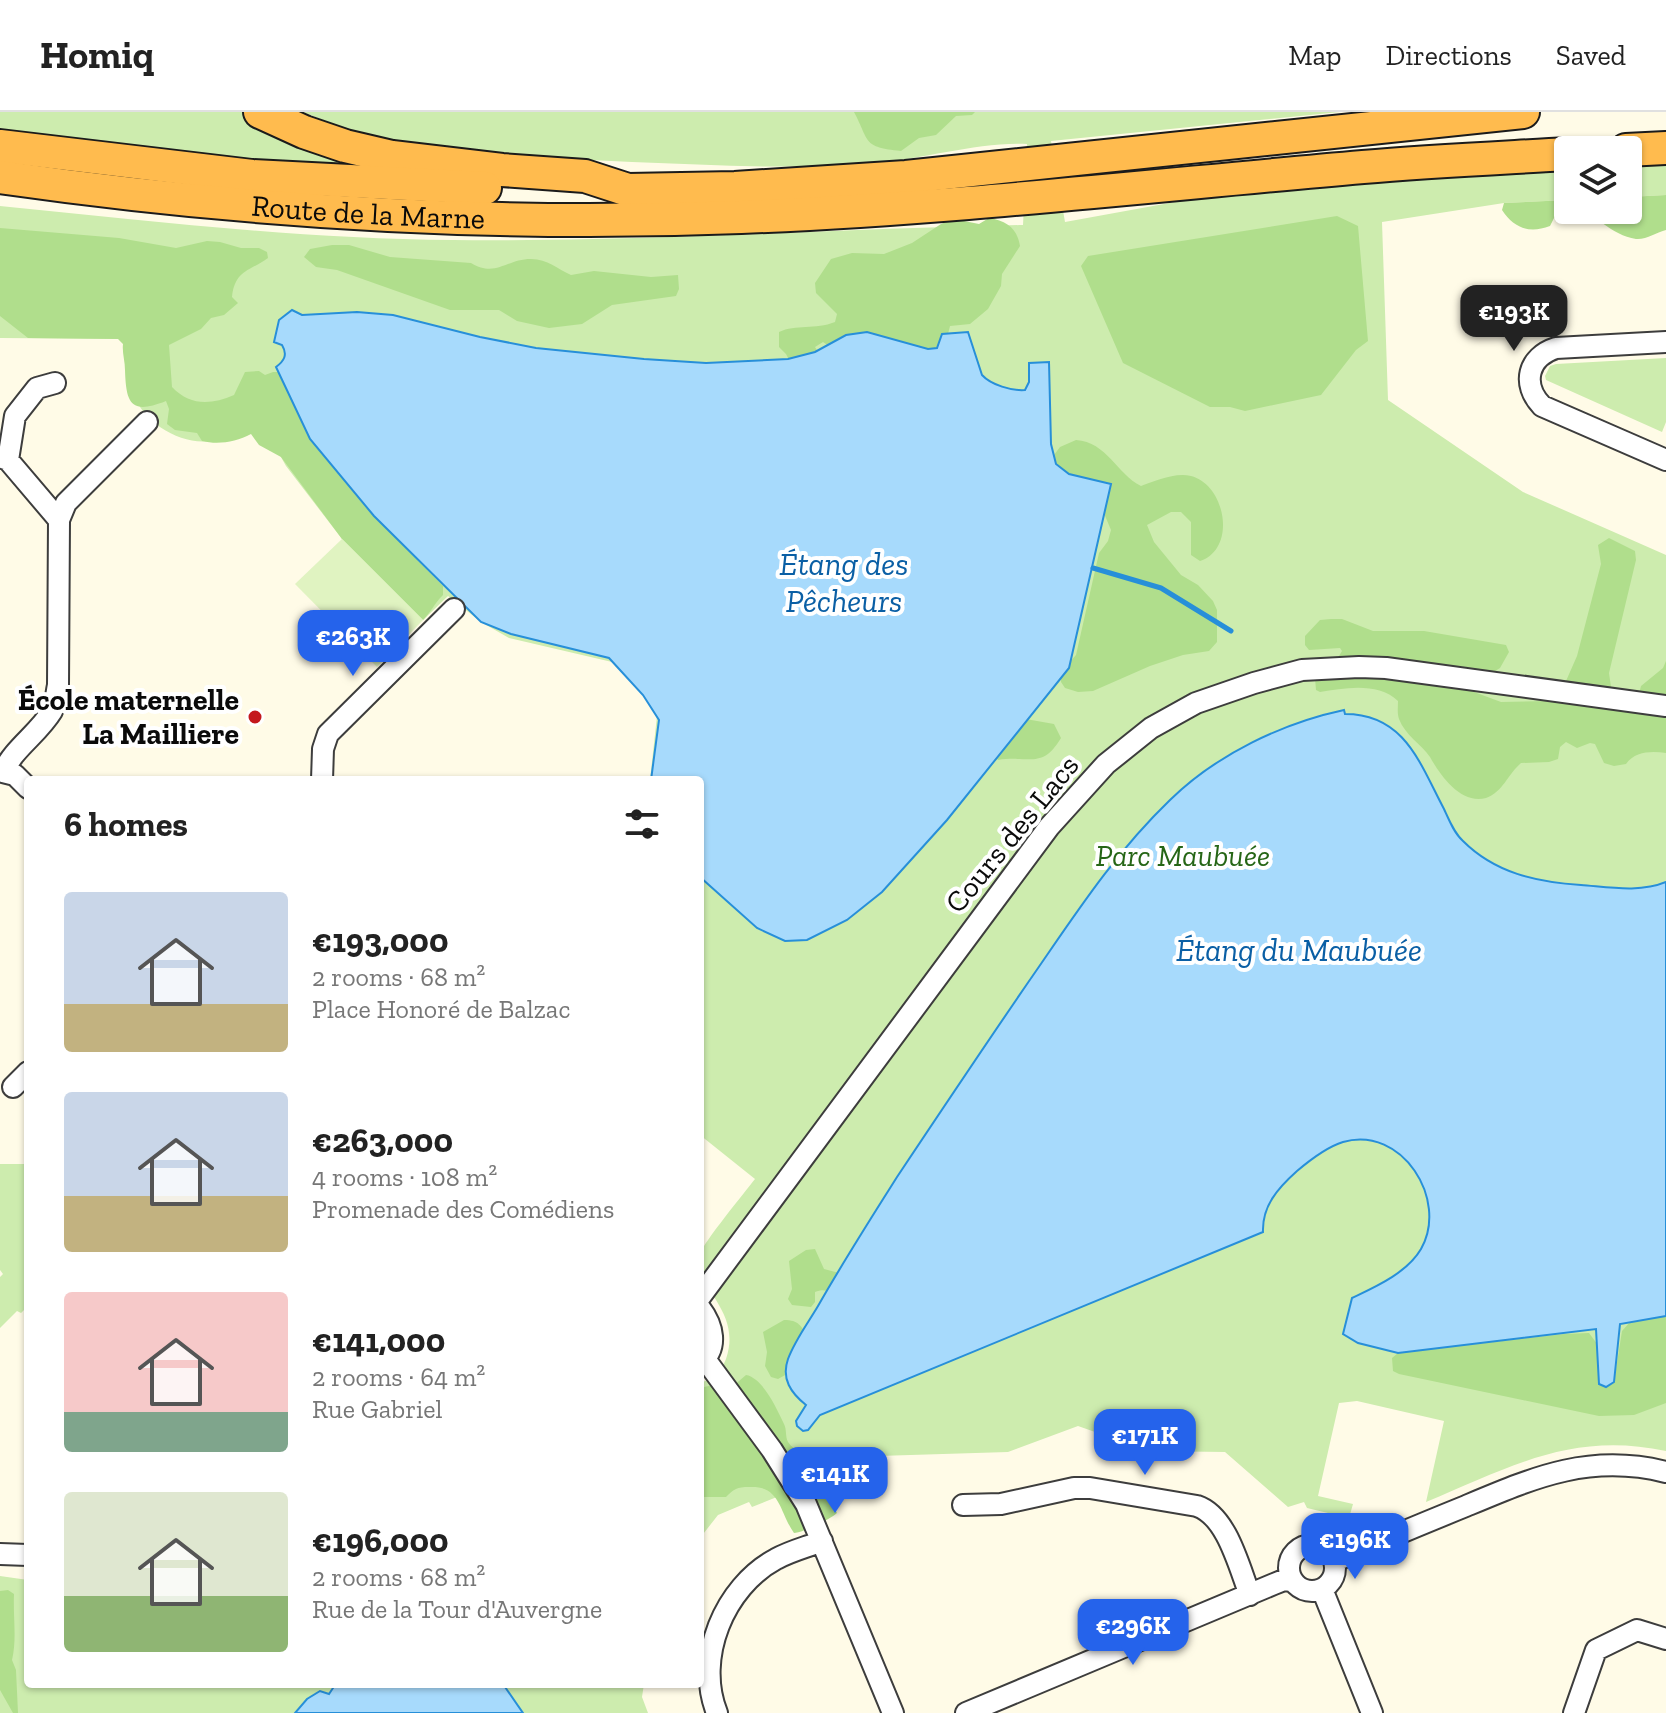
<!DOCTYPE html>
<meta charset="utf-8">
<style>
:root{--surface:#fff;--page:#f6f6f6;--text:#222;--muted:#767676;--line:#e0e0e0;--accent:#2563eb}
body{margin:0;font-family:"Zilla Slab",serif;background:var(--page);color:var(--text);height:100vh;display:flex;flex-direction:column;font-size:30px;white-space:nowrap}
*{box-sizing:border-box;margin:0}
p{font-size:26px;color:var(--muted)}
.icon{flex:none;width:44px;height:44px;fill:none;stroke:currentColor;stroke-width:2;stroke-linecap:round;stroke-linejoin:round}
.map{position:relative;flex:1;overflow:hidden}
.sheet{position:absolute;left:24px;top:664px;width:680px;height:912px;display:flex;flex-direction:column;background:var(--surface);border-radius:8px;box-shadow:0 2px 6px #0004}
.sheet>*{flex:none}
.tools{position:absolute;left:1554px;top:24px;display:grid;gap:16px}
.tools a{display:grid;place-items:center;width:88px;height:88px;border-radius:8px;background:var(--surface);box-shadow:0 2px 6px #0004;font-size:40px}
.price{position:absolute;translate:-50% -68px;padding:0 18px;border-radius:16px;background:var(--accent);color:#fff;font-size:26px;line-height:52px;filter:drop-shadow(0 2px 4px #0008)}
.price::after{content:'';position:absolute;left:50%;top:48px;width:24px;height:18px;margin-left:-12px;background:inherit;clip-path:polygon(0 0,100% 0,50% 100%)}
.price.active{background:#222;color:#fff}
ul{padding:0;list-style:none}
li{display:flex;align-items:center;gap:24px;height:200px;padding:0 40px}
li span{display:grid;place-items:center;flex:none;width:224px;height:160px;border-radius:8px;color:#555}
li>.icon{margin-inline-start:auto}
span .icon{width:96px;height:96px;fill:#fffc;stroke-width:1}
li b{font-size:34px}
h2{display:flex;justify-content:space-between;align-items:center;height:96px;padding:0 40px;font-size:34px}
header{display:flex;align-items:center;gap:48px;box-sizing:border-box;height:112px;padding:0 40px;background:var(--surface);border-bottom:2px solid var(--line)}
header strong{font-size:38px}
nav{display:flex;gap:44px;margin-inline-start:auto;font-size:28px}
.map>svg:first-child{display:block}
</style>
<header>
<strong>Homiq</strong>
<nav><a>Map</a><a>Directions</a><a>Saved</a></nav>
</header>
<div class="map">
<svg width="1666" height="1601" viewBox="0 0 1666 1601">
<rect width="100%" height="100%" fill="#fffbe7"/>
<!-- green -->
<path fill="#cdecae" d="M0,0h244l24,12 130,44 -175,-9 -223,-27z
M303,0h1037l-289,29 14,81 121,-22 184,-19 198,-16v35l-64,3 -122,19 6,178 135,92 143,63v896c-94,-20 -156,16 -240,51l18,-81 -87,-20 -18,2 -21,93 35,8 -4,14 -42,-10 -3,-6 -16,5 -63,-55 -76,-1 -71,-25 -70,26 -130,4 -126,51 -3,-5 -31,13 -18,23v-155c13,-4 21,-11 26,-24 17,-50 -34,-71 -26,-105 3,-11 45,-62 55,-75l-55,-44v-355h-50l7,-64 -14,-21 -31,-33 -103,-24 -28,-16 -33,-26 -25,24 -81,-81 -56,-73 -24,-43c-17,6 -36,15 -53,18 -28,4 -67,-19 -75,-47 -4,-17 -4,-37 -7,-55l-127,-1v-132c151,15 302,33 453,34 190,2 380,-11 570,-15l4,-81c-50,-2 -102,15 -151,19 -81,7 -164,2 -244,-1 -79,-4 -159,-6 -237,-19 -32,-6 -62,-19 -92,-31z
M1666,47v36l-38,2v-35z
M1666,246v64l-4,10 -116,-52 -1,-4 5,-10 6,-2z
M0,1052h28v142l-7,7 -4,-2 -17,17v-51l3,-3 -3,-4z
M0,1464l28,4v104h616l-2,13 6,16h-648z"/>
<!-- forest -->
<path fill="#b0de8c" d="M854,0h121l-3,3 -16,1 -20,19 -17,3 -18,13c-39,-4 -31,-9 -47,-39z
M1666,83v35c-9,2 -20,10 -30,9 -31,-4 -46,-39 -81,-23l-5,10c-21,8 -36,2 -48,-16l2,-7 64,-3v10h60v-13z
M1337,104l21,10 10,115 -12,9 -35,45 -76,16 -15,-4h-20l-87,-44 -42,-97 7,-10z
M989,106c18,3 28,10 31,28l-18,28 -1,12 -13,23 -18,15 -20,2 -6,24 -112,-2 -9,-6 -8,5 5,8 -30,7 -4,-8 -7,-7v-15c17,-8 36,-2 56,-10l2,-8 -21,-21 -1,-10 16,-24 21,-6 32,1 28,-11 29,-19 13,-5 25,5z
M0,116l119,10 57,10 31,-7 13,1 21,6h18l8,4 1,6c-18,13 -33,12 -36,39l6,6 -14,12 -13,3 -10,11 -32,16 3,42c18,19 39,18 62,8l11,-23 14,-1 6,4 8,-3h10l60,106 31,38 69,70v9c-9,9 -12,17 -20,25l-81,-81 -61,-82 -22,-12 -8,-11c-15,8 -33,11 -49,7l-5,-8 -22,-3 -8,-6 2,-15 -3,-8c-35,14 -40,3 -41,-31 0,-9 -3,-17 -2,-26l-5,-5 -90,-1 -28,-22z
M332,133h17l41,12 81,6c25,15 35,-4 60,-4 17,0 26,10 40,16l23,-4 57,6 27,-2 1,14 -3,7 -64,9 -30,19 -33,4 -32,-7 -18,-11h-49l-113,-40 -21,-3 -12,-10 6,-8z
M1076,328c31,2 41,34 65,46 14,-5 34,-14 50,-10 35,9 46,73 9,85l-9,-6v-33l-10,-10h-10l-24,13 7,17 27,33 17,10 15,16 4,9v32l-8,9 -26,4 -33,11 -57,25 -15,1 -13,-4 -4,-6 -1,-9 16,-18 23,-102 9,-12 3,-11 -10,-24 -31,-23 -19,-24 9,-12z
M1609,426l26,13 1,9 -27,113 2,14 -1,3 28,8 3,-12 22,-18 3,-7v92c-14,-2 -31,-2 -40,11l-12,2 -10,-3 -9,-19 -5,-1 -13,5 -11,-6 -6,5 -2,12 -9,3 -28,1c-13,11 -18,29 -35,35 -25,7 -46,-23 -56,-41 -9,-13 -25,-22 -31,-38 -2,-6 -1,-12 -1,-18 -20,-19 -53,-13 -78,-9l-4,-2 -1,-12 28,-16 -4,-6 3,-5 -2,-3 -31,2 -4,-5v-9l15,-16 11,-1h11l31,12h51l82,14 3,7 -9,16 -8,5 -75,8 49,8 35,13 45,-1 9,-5 11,-15 11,-25 24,-92 -3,-19z
M1020,606l34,6 7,14c-19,32 -32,17 -63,22l-7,-10z
M815,1137l9,20 19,5 -6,22c-7,-5 -13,-8 -22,-4v10l-4,5 -19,-2 -4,-6 4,-10 -3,-28 17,-11z
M1666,1204v87l-32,12 -35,1 -200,-42 -6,-3 -1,-13 6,-5 166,-19 25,-1 9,12 1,39 15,-2 8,-51 8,-9z
M784,1208c15,0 17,6 24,17l-12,32 -18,10 -7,-2 -6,-11 2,-14 -4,-20z
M746,1263c17,3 31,34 38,49 3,6 1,12 4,18 7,11 22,13 29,24 8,13 11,32 20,47 -6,6 -35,20 -43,20 -15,-21 -13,-48 -45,-46 -12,0 -15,2 -23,10h-26v-109l13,-3 19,2z
M8,1478l6,4c-1,24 3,45 -2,66l4,10 2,43h-5l-13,-23v-99z"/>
<!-- pitch -->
<path fill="#e0f3c1" d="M342,427l81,81 -46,47 -82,-83z"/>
<!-- water -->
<path fill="#a7dafc" stroke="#278fd9" stroke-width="2" d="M292,198l10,5 55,-3 36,3 87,22 56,11 108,11 62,4 82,-4 27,-7 31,-17 21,-3 61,17 9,-1 5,-14 26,-2 14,43c9,10 30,16 43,15l4,-8v-19l20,-1 2,82 5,20 13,10 42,10 -42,184 -122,152 -65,72 -35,28 -40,20 -22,1 -28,-13 -57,-51v-97h-49l8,-60 -16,-25 -34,-37 -98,-24 -30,-12 -107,-106 -64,-77 -34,-72c8,-6 12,-12 6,-22l-8,-3 5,-22z
M1344,598l1,4c60,0 75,50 99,95 5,11 10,24 19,32 32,32 73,41 118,44 27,2 59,8 85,-3v434l-46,8 -6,58 -8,5 -7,-3 -3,-55 -198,24 -40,-10 -15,-9 9,-36c23,-11 55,-25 69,-49 28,-49 -19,-124 -78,-107 -16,5 -33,18 -46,29 -19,17 -35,35 -34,61l-443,183 -12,15 -5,1 -6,-5 -1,-5 10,-16c-15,-12 -25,-26 -18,-46 7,-19 20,-36 30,-53 25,-44 52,-86 79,-129 46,-69 92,-138 139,-206 42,-61 80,-119 134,-171 47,-46 113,-77 174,-90z
M331,1572h172l20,29h-228l12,-14 13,-8 9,3 4,-6z"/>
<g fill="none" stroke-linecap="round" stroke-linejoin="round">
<!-- stream -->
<path stroke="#278fd9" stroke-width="5" d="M1093,456l68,20 70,43"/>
<!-- minor casing -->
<g stroke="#3d3d3d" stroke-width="24">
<path id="minor" d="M1666,230l-110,6c-28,9 -35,36 -14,58l124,54
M0,345l8,3 51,60
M8,348l7,-44 22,-28 18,-5
M3,660c11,-24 35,-38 49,-61 4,-8 4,-17 6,-26l1,-165 7,-17 81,-81
M3,660l12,3 13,13
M322,668l1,-31 5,-15 126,-125
M13,975l15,-15
M700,1185l349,-470 57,-63 45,-36 45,-25 58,-20 48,-13 57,-3 27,1 280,38
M700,1196c13,17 19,40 0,55
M705,1247l67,91 34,54 87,209
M963,1393l38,-1 73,-16h16l107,18c30,10 42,61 53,89
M1289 1456a23 23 0 1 1 46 0a23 23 0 1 1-46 0Z
M0,1442l28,1
M1333,1446h9c41,-18 82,-35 124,-52 69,-29 124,-53 200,-34
M1322,1477l50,124
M717,1601c-22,-55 7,-126 59,-154 14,-8 31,-12 46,-18
M966,1601l308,-129 10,-4 8,1
M1574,1601l22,-63 41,-20 29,9"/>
</g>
<!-- trunk casing -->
<g stroke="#1b1b1b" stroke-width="36">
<g id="trunk">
<path d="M260,0l44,20 41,14 47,11 110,13 83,6 43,14 107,-2 171,-11 617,-65"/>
<path d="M0,34l252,30 233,12"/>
<path d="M1626,38l40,-2"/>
<path id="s1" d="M0,65c245,35 493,50 741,40 208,-8 415,-32 622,-50 68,-6 137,-9 205,-13"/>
</g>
</g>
<!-- minor -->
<use href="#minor" stroke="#fff" stroke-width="20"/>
<!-- trunk -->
<use href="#trunk" stroke="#ffbb4e" stroke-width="32"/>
</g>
<!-- markers -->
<circle fill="#c4181d" stroke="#fff" stroke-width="3" cx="255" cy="605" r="8"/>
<g text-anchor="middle" stroke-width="8" stroke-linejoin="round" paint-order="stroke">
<!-- street labels -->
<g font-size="30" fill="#0a0a0a" stroke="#fff">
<text dy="10" stroke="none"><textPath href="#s1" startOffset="370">Route de la Marne</textPath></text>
<text transform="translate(1012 722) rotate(-51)" y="10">Cours des Lacs</text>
</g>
<!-- poi labels -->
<g font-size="30" font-weight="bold" fill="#0a0a0a" stroke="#fff" text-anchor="end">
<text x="239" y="598">École maternelle<tspan x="239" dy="34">La Mailliere</tspan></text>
</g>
<!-- park labels -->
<g font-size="30" font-style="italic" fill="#266616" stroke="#fff">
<text x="1183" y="754">Parc Maubuée</text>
</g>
<!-- water labels -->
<g font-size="32" font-style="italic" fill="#0a5fa5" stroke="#fff">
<text x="844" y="463">Étang des<tspan x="844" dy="37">Pêcheurs</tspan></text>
<text x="1299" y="849">Étang du Maubuée</text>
</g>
</g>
</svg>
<div class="tools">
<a><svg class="icon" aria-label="layers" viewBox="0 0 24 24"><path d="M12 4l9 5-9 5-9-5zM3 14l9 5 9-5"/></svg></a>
</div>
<b class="price active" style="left:1514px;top:241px">€193K</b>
<b class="price" style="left:353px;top:566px">€263K</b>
<b class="price" style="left:1145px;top:1365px">€171K</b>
<b class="price" style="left:835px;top:1403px">€141K</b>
<b class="price" style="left:1355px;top:1469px">€196K</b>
<b class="price" style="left:1133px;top:1555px">€296K</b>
<section class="sheet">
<h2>6 homes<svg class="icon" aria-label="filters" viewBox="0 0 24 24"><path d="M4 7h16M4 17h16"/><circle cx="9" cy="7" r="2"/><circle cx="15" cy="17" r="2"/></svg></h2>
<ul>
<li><span style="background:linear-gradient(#c9d6e8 70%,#c2b280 0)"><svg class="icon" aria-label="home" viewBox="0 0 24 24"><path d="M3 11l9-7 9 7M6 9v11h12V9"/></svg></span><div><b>€193,000</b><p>2 rooms · 68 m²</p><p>Place Honoré de Balzac</p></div></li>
<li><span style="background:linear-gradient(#c9d6e8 65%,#c2b280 0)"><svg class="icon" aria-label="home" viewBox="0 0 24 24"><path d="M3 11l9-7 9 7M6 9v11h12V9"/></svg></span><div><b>€263,000</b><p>4 rooms · 108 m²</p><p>Promenade des Comédiens</p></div></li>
<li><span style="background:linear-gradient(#f6c9c9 75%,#7fa58c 0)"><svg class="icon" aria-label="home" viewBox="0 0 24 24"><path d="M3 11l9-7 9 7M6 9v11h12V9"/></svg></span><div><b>€141,000</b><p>2 rooms · 64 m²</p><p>Rue Gabriel</p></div></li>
<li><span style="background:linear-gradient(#dfe7d0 65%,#8fb573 0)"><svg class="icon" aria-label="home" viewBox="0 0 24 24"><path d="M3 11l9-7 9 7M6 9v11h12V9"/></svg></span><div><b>€196,000</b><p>2 rooms · 68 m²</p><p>Rue de la Tour d'Auvergne</p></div></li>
</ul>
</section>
</div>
